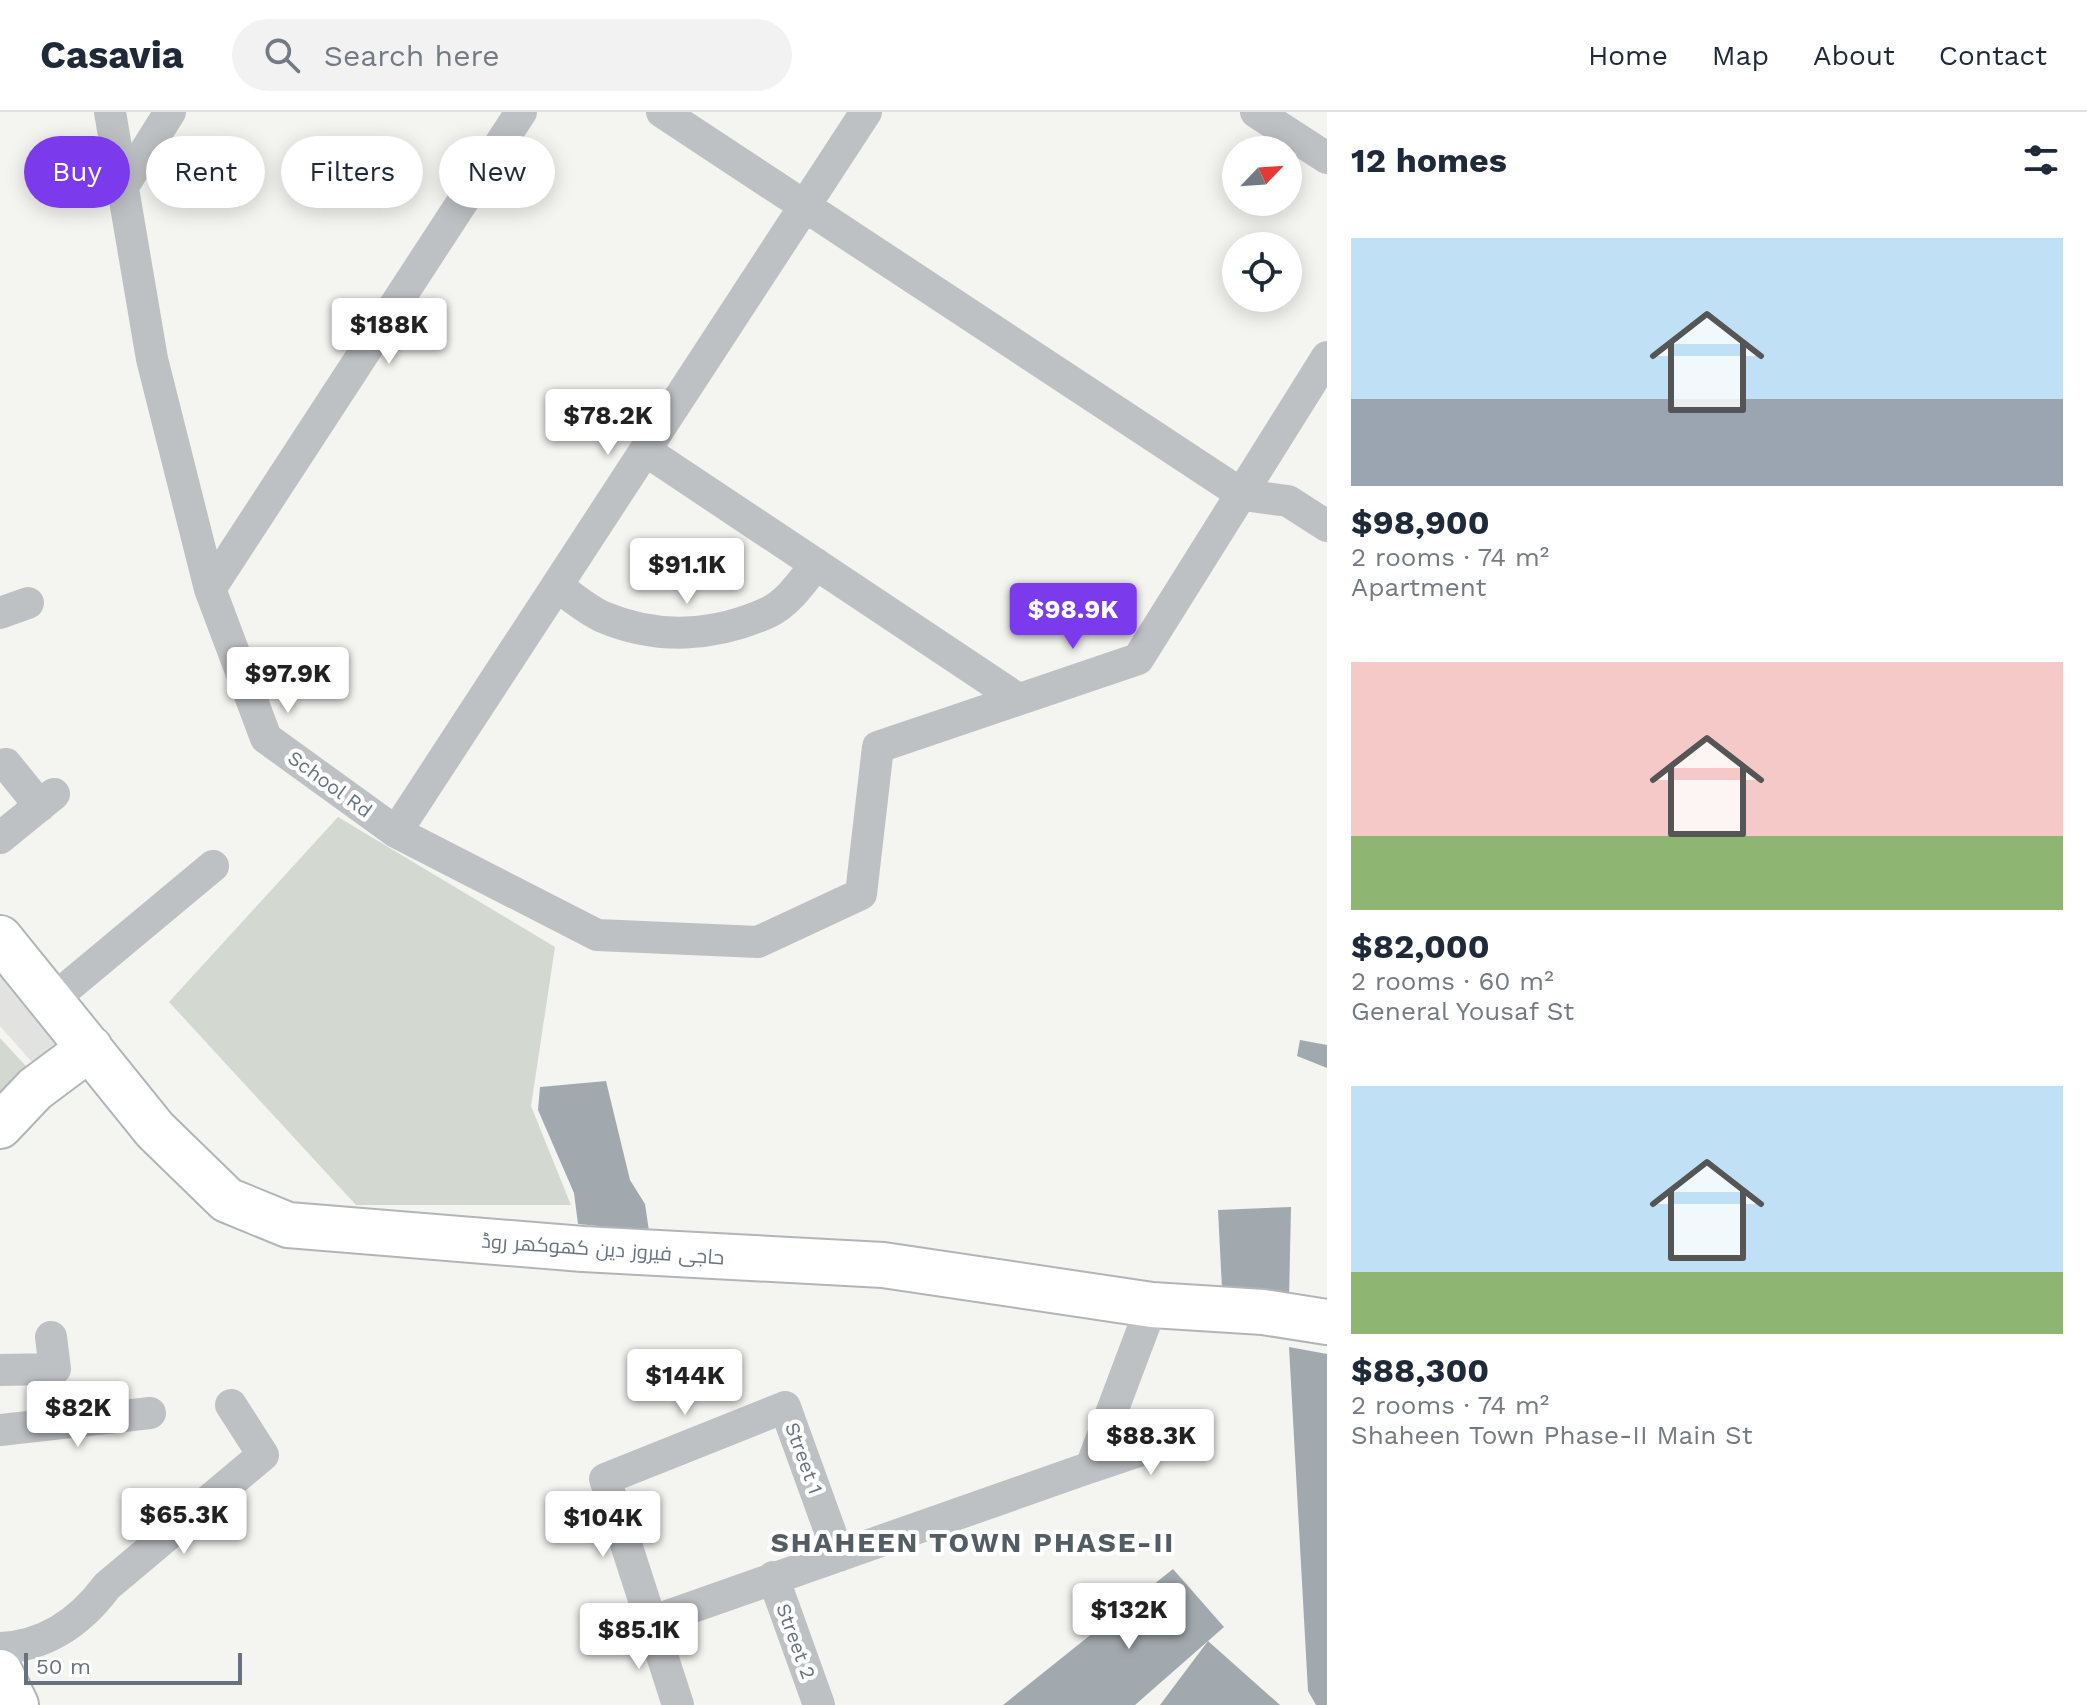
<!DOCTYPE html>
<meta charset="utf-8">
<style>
:root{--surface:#fff;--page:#f2f2f3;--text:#1f2937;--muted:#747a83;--line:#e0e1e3;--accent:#7c3aed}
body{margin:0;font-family:"Work Sans",Cairo,sans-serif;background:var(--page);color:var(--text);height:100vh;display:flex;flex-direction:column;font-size:30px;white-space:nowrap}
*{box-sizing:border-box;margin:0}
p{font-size:26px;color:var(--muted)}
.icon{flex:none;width:44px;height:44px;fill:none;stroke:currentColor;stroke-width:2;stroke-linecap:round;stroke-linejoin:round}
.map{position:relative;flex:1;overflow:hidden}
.panel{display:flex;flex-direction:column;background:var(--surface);width:760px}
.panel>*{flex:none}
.guide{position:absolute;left:24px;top:24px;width:760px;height:72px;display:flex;gap:16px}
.needle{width:52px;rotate:65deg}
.fabs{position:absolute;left:1222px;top:24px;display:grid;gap:16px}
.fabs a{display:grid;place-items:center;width:80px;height:80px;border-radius:50%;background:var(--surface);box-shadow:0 4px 20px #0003;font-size:40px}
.scale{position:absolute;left:24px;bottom:20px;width:218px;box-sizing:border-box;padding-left:8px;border:4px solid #67727e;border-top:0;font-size:22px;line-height:28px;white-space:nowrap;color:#67727e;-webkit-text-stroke:6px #fff;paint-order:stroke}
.price{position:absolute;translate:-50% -68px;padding:0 18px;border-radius:8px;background:#fff;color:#222;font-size:26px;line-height:52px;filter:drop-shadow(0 2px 4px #0008)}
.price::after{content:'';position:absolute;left:50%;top:48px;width:24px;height:18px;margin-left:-12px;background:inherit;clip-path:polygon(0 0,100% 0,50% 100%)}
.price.active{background:var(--accent);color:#fff}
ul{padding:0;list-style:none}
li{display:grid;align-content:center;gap:16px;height:424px;padding:0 24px}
li span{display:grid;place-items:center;height:248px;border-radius:0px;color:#555}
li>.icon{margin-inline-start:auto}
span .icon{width:144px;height:144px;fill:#fffc;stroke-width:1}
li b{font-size:34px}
h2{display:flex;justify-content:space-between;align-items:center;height:96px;padding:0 24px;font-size:34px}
.pill{padding:0 28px;border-radius:36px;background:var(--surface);box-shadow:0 4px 20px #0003;font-size:28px;line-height:72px}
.pill.active{background:var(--accent);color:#fff}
header{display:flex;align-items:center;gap:48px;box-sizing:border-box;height:112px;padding:0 40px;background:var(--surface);border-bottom:2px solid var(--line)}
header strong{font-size:38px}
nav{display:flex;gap:44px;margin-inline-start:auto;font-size:28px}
.search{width:560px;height:72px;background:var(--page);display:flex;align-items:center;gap:20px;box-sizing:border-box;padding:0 28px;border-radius:44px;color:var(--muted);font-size:30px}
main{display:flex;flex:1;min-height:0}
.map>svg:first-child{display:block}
</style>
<header>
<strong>Casavia</strong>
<div class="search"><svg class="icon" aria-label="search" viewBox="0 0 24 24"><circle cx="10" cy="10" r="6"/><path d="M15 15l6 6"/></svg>Search here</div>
<nav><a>Home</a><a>Map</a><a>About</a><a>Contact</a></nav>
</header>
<main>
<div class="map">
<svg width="1327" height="1593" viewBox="0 0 1327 1593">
<rect width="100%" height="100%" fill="#f4f4f1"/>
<!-- built -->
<path fill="#e2e3e1" d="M0,861l65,75 -26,22 -39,-44z"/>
<!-- green -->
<path fill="#d3d9d1" d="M338,705l217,130 -24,159 40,99h-215l-187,-203z
M0,926l36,39 -36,37z"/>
<!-- building -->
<path fill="#a2a9ae" d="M1300,928l27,5v23l-30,-12z
M606,969l24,99 15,24 4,27 -71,-7 -4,-31 -36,-83 2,-23z
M1291,1095l-2,92 -67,-10 -4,-79z
M1289,1235l38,7v351h-11l-8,-14z
M1173,1457l51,58 -89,78h-132z
M1208,1529l72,64h-120z"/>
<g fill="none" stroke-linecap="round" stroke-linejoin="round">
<!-- secondary casing -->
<g stroke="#b1b5b9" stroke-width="48">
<path id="secondary" d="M0,826l155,192 72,70 61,25 295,24 300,16 269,40 111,7 64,10
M0,1014l35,-37 55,-41
M0,1560l16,33"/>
</g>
<!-- street -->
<path stroke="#bec1c4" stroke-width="32" d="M110,0l42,247 58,230 56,149 130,94 201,103 161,7 103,-48 17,-147 260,-88 189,-302
M662,0l581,383 45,6 39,25
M1256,0l71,46
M122,76l48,-76
M646,339l372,248
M557,474c14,10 30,24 46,31 54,23 112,20 166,-5 19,-9 34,-31 47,-48
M210,477l311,-477
M0,501l28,-10
M6,652l34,42
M396,720l470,-720
M0,726l54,-44
M51,889l162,-135
M0,1258l55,-1 -4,-32
M0,1318l150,-17
M1091,1355l101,-34
M773,1465l46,128
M653,1509l438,-154 61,-162
M0,1536c46,-2 81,-27 107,-62l156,-131 -32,-50
M678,1593l-73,-226 180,-72 54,149"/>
<!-- secondary -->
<use href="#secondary" stroke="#fff" stroke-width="44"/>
</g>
<g text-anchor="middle" stroke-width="8" stroke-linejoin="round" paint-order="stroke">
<!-- street labels -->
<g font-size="20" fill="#67727e" stroke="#fff">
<text transform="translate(330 672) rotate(36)" y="7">School Rd</text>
<text transform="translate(603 1137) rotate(4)" y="7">حاجی فیروز دین کھوکھر روڈ</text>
<text transform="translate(804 1346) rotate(70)" y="7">Street 1</text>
<text transform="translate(796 1529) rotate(70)" y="7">Street 2</text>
</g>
<!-- district labels -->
<g font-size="28" font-weight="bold" letter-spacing="2" fill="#545c64" stroke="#fff">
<text x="973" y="1440">SHAHEEN TOWN PHASE-II</text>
</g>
</g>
</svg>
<div class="fabs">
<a><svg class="needle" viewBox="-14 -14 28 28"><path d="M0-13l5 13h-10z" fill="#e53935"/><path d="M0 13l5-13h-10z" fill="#747a83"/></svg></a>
<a><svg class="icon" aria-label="locate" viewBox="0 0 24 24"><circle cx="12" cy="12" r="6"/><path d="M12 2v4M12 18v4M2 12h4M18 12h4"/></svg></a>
</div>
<div class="scale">50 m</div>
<b class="price" style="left:389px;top:254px">$188K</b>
<b class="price" style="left:608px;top:345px">$78.2K</b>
<b class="price" style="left:687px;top:494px">$91.1K</b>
<b class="price active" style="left:1073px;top:539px">$98.9K</b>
<b class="price" style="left:288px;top:603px">$97.9K</b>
<b class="price" style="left:685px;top:1305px">$144K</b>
<b class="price" style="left:78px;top:1337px">$82K</b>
<b class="price" style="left:1151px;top:1365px">$88.3K</b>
<b class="price" style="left:184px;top:1444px">$65.3K</b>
<b class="price" style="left:603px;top:1447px">$104K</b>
<b class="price" style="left:1129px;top:1539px">$132K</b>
<b class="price" style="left:639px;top:1559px">$85.1K</b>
<div class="guide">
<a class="pill active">Buy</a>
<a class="pill">Rent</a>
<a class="pill">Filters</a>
<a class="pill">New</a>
</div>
</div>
<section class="panel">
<h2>12 homes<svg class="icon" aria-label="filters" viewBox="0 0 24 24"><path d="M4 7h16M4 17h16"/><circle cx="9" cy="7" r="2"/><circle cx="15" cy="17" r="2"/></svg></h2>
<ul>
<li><span style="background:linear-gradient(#bfe0f5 65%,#9aa5b1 0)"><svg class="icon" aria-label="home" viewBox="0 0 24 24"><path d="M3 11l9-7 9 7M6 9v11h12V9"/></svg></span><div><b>$98,900</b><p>2 rooms · 74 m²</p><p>Apartment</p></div></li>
<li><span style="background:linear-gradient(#f6c9c9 70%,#8fb573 0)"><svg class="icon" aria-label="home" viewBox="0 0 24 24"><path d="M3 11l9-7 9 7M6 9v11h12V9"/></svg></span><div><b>$82,000</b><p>2 rooms · 60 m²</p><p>General Yousaf St</p></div></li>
<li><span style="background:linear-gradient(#bfe0f5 75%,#8fb573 0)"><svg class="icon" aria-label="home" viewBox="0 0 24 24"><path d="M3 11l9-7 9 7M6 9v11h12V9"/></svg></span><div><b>$88,300</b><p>2 rooms · 74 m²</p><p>Shaheen Town Phase-II Main St</p></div></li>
</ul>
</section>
</main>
